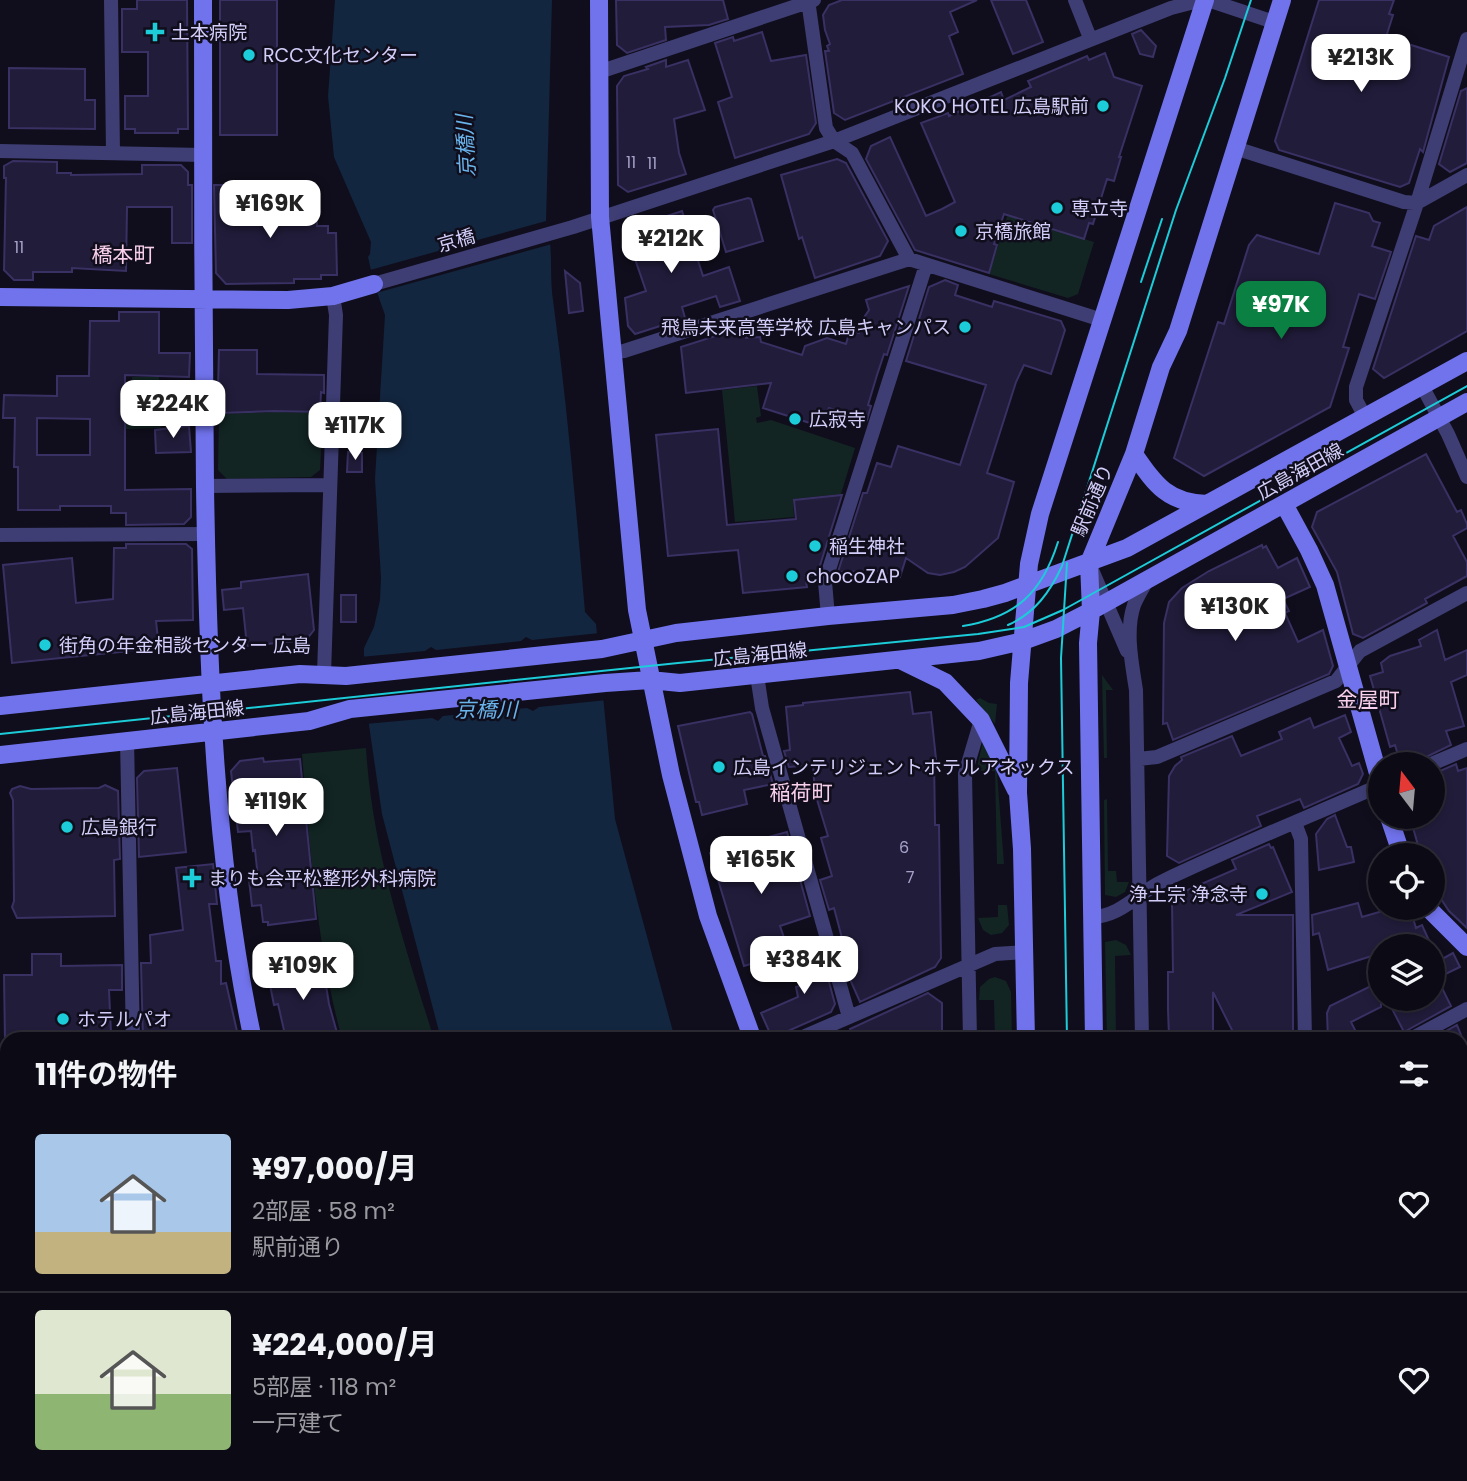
<!DOCTYPE html>
<html lang="ja">
<meta charset="utf-8">
<style>
:root{--surface:#0c0a15;--page:#15131e;--text:#f1f3f6;--muted:#9a9aa0;--line:#2c2b34;--accent:#0b8043}
body{margin:0;font-family:Poppins,"Noto Sans JP",sans-serif;background:var(--page);color:var(--text);height:100vh;display:flex;flex-direction:column;font-size:26px;white-space:nowrap}
*{box-sizing:border-box;margin:0}
p{font-size:23px;color:var(--muted)}
.icon{flex:none;width:38px;height:38px;fill:none;stroke:currentColor;stroke-width:2;stroke-linecap:round;stroke-linejoin:round}
.map{position:relative;flex:1;overflow:hidden}
.panel{position:absolute;left:0px;top:1032px;width:1468px;height:450px;display:flex;flex-direction:column;background:var(--surface);border-radius:21px 21px 0 0;box-shadow:0 4px 10px #0003,0 0 0 2px var(--line)}
.panel>*{flex:none}
.needle{width:46px;rotate:344deg}
.buttons{position:absolute;left:1368px;top:752px;display:grid;gap:14px}
.buttons a{display:grid;place-items:center;width:77px;height:77px;border-radius:50%;background:var(--surface);box-shadow:0 4px 10px #0003,0 0 0 2px var(--line);font-size:35px}
.price{position:absolute;translate:-50% -60px;padding:0 16px;border-radius:14px;background:#fff;color:#222;font-size:23px;line-height:46px;filter:drop-shadow(0 2px 4px #0008)}
.price::after{content:'';position:absolute;left:50%;top:42px;width:21px;height:16px;margin-left:-10px;background:inherit;clip-path:polygon(0 0,100% 0,50% 100%)}
.price.selected{background:var(--accent);color:#fff}
ul{padding:0;list-style:none}
li{display:flex;align-items:center;gap:21px;height:175px;padding:0 35px}
li+li{border-top:2px solid var(--line)}
li span{display:grid;place-items:center;flex:none;width:196px;height:140px;border-radius:7px;color:#555}
li>.icon{margin-inline-start:auto}
span .icon{width:84px;height:84px;fill:#fffc;stroke-width:1}
li b{font-size:30px}
h2{display:flex;justify-content:space-between;align-items:center;height:84px;padding:0 35px;font-size:30px}
.map>svg:first-child{display:block}
</style>
<div class="map">
<svg width="1467" height="1481" viewBox="0 0 1467 1481">
<rect width="100%" height="100%" fill="#100e1c"/>
<!-- green -->
<path fill="#122523" d="M1010,207l11,13 73,22 -16,52 -10,4 -79,-24z
M132,377h27l2,51 -35,1v-32h7z
M757,386l4,30 -5,2 1,5 14,-3 84,28 -14,46 -48,5 1,18 -59,5 -13,-132z
M277,412l46,1 -3,57 -9,7 -84,2 -9,-9 1,-56z
M1102,675l11,15h-7l1,68h-3z
M980,698l9,5 8,1 -2,20 -19,-24z
M983,741l3,1 11,31 7,91h-7l-2,-93h-19z
M366,748c6,101 38,195 68,291h-92c-25,-93 -32,-188 -40,-285z
M1107,799l1,72h8l1,11h12l-4,10 -9,5 -11,-2 -1,-95z
M998,905h9l2,20 -7,8 -11,2 -8,-5 -5,-12 20,-1z
M1116,940l10,5 5,10 -16,1 1,83h-9l-2,-97z
M995,977l11,4 5,11 1,47h-17l-1,-39h-15l1,-13 9,-8z
M1467,1168v285l-6,3v-286z
M532,1475h76l1,4 -71,2z
M1413,1475h31l15,6h-48z"/>
<!-- water -->
<path fill="#13263f" d="M335,0h217l-6,221c8,28 3,51 7,79 14,104 23,207 32,312l11,12 19,195 60,220h-234l-59,-225 -13,-89 -5,-70v-7l10,-21 6,-27 1,-22 -6,-99 10,-164c-7,-19 -13,-38 -17,-58l2,-3 1,-12 -37,-85 -6,-61z
M613,1475h260l3,6h-262z"/>
<!-- pier -->
<path fill="#100e1c" d="M546,221l6,23 -176,49 -6,-23z
M600,633l7,67 -68,7 -6,4 -6,-3 -84,8 -5,5 -6,-3 -67,6 -5,-67 65,-6 6,-4 5,3 85,-9 5,-4 6,3z
M766,1475h111l3,6h-119z"/>
<!-- building -->
<path fill="#211c3a" stroke="#393163" stroke-width="2" fill-rule="evenodd" d="M137,0h50l1,129h-10v4h-43v-4h-10v-33h23v-44h-26v-43h15z
M220,0h57v135h-57z
M616,0h107l5,19 -19,6 -44,2 1,13 -39,13 -10,-8z
M842,0h135l-27,12 8,20 -9,4 14,38 -118,46 -11,-7 -9,-62h4l-2,-5 3,-2 -5,-14 -2,-15 6,-10z
M991,0h35l17,42 -30,12z
M1319,0h75l-5,14 4,1 -7,22 63,20 -26,95 -3,-3 -11,34 -9,4 -121,-37 -4,-9z
M1141,30l15,16 -3,11 -13,-3 -8,-20z
M762,32l9,29 35,-6 10,68 -7,11 -74,24 -17,-56 14,-5 -17,-54 18,-6 1,4z
M1105,53l9,24 28,9 -23,71h2l-7,24 -7,-2 -14,45 -4,-1 -5,16 -80,-25 -10,30 3,1 -8,28 -74,-23 -49,-91 5,-13 19,-9 36,79 16,-7 13,-7 -34,-79 27,-10 1,3 52,-24 3,8 27,-13 -3,-6 59,-25 2,4z
M666,60v7l22,-7 17,50 -31,9 5,34 7,21 -58,18 -10,-7 -1,-99 7,-10 24,-7 -2,-2z
M9,68l76,1v31h10v29l-86,-1z
M1467,88v75l-17,9 -11,-8 22,-73z
M837,159l9,4 42,78 -8,15 -65,22 -13,-41 -3,2 -18,-64z
M13,161l44,1v11h14v2l71,-1v-9h39l7,7v13h4v58h-20v-36h-45l-1,64 -54,-3v4h-39v8h-19l-10,-10 2,-92h-2v-12z
M214,185h29v14l65,2 8,6 1,19h11v7h8l1,42h-16v4h-27v4l-68,1 -10,-11z
M748,198l3,1 12,42 -37,11 -13,-42 2,-3z
M1335,203l34,10 4,8 7,2 -8,23 19,6 -16,47 -16,-5 -16,53 6,1 -19,59 -126,69 -30,-18 44,-136 6,2 25,-79 8,-10 62,19z
M1467,207v124l-83,47 -11,-9 43,-133 13,4 5,-14z
M682,211l21,65 26,-9 11,34 -20,6 -4,-11 -34,11 3,11 -50,16 -7,-8 -3,-28 21,-7 -21,-61z
M565,271l15,12 3,28 -14,2z
M945,280l13,5 -3,10 37,12 2,-6 67,20 4,9 -14,44 -27,-9 -8,17 -29,91 27,9 -16,56 -33,29 -11,5 -14,3 -12,-2 -22,-15 -6,19 -22,-6 -40,1 25,-79h4l10,-30 14,4 7,-21 62,19 26,-80 -80,-24 23,-74z
M909,286l-22,69 -3,-1 -7,21 -9,30 3,1 -4,14 -38,-12 -3,7 -6,-2 -4,12 -53,-17 8,-25 -85,10 -5,-46 41,-13 -1,-2 24,-3 1,9 14,-1 1,5 41,13 3,-9 22,-8 19,6 4,-14 9,3 6,-17 4,-6 -3,-10z
M119,312h40v41h31l-1,24 -64,-2v115l66,-1v28l-7,7 -58,1v-12h-15v-7h-51v4h-42v-43h-4l1,-49h-12l1,-23 53,1v-20h32l1,-55h29zM37,418l53,1v36h-53z
M219,350h38v24l67,1v18l-3,-1 -1,20 -46,-1 -53,2 -1,-25h-2z
M189,426l2,26 -35,1 -1,-23z
M718,429l9,96 69,-6 -2,-19 48,-5 -25,80 -12,1 2,11 -64,6 -5,-43 -70,6 -12,-121z
M348,452l14,1v19h-15z
M1426,454l31,58 4,-2 6,14v4l-14,8 14,26v14l-42,23 2,4 -64,35 -10,-4 -16,-62 -25,-45 5,-15z
M126,544h60l6,5 1,71 -37,1 3,27 -147,15 -9,-98 69,-7 4,45 37,-4 1,-51h12z
M1262,545l1,3 3,-2 12,22 19,-10 13,29 -27,12 6,12 -4,2 13,29 25,-12 10,36 -4,8 -156,66 -6,-17 -4,1 1,-101 5,-21 13,-14 27,-17z
M308,574l6,56 -8,10 -59,6 -4,-38 -19,2 -2,-20 19,-2v-6z
M341,595h15v27h-15z
M1437,630l8,30 22,-10v25l-16,7 13,44 -18,5 5,14 -29,14 -21,6 -6,-20 -5,2 -20,-71 13,-4 -2,-9 9,-7 31,-10 -2,-6z
M910,692l3,22 18,-2 5,47h-2l1,66h4l2,133 -6,9 -75,35 -11,-25 -1,2 -10,-35 5,-2 -9,-34 -5,2 -9,-30 12,-4 -11,-38 7,-2 -13,-43 -2,-28 -24,2 -5,-16 6,-1 -4,-43 17,-2v-2z
M750,712l2,2 11,42h2l8,28 -29,6 3,14 -45,11 -3,-13h-3l-18,-76z
M1345,715l6,17 -12,6 13,28 7,-3 4,11 -5,10 -54,24 -4,-9 -43,17 4,10 -82,37 -12,-7 2,-80 6,-10 7,-6 -1,-3 51,-21 9,20 41,-17 -3,-7 31,-14 4,10z
M263,758l1,4 36,-3 16,160 -48,6v-3h-5l-2,-17 -9,1 -3,-26 9,-2 -3,-28 -2,1 -2,-20 -13,1 -7,-61 9,-10z
M1456,764l2,7 9,-3v160l-18,-17 -16,-24v-31h-12l-11,-39h23v-43z
M177,768l9,84 -47,5 -2,-79 7,-7z
M105,785l13,6 2,68 -6,1 1,56 -98,2 -5,-11 2,-6 -1,-101 -3,-7 2,-4 8,-3 11,3 68,-1z
M1335,815l12,32h4l3,15 -35,8 -3,-36 11,-15z
M787,832l23,84 -30,10 11,32 -35,11 -2,-6 -10,3 -34,-113z
M1269,844l2,4 2,-1 19,45 -56,23h57v116h-12v9h-44l-24,-48v48h-40l1,-4h-5l-1,-26v-38h5l-1,-71 4,-6 60,-26 -4,-9z
M213,864l4,40h-8l7,57h5v23l5,-1 13,57h-96l-2,-77h10l-1,-28 33,-5 -7,-62z
M1358,903l4,14 31,-9h17l6,20 6,-3 10,22h-51v6l-53,17 -9,-37 -6,2 -1,-20z
M820,949l15,55 -4,8 -52,23 -10,-4 -8,-18 37,-16 -2,-10 4,-1 -7,-29z
M1453,953l7,14 -23,11 14,28 -47,26 -17,-33h46v-35z
M32,954h29v12l61,-1v25h-13l2,43 -48,2v5h-58l-1,-65h28z
M322,961l7,43 10,36h-44l-1,-4 -8,3 -8,-35 -4,1 -7,-35z
M1381,981v26l-30,15 9,18h-32l-1,-27 3,-7z
M928,993l14,10v37h-87l-5,-11z
M1457,1025l6,15h-33z"/>
<g fill="none" stroke-linecap="round" stroke-linejoin="round">
<!-- street -->
<path stroke="#3e3e75" stroke-width="14" d="M111,0l2,152
M808,0l18,128 8,13 18,12 57,106
M1075,0l15,38
M1208,0l66,22
M599,72l215,-72
M1235,148l169,54 13,1 50,-28
M0,151l203,4
M374,284l199,-57 261,-86 337,-133 31,-8
M612,352l12,-1 285,-92 193,61
M1422,386l26,48 19,43
M1365,417l-9,-17v-13l61,-184 50,-164
M205,486l124,-1
M0,535l206,-1
M1092,570l35,81
M828,616l-3,-34 101,-317
M324,674l12,-359 -3,-19
M757,675l5,33 87,309
M127,740l6,300
M1138,759l19,-2 179,-76 24,-30 107,-58
M1429,765l38,-16
M1295,823l6,16 4,201
M1092,917c30,-1 45,-24 71,-36 71,-34 145,-64 218,-96
M796,1040l199,-86 30,-2
M970,1040l-5,-266 16,-54
M1142,1040l-6,-350c-4,-26 -11,-59 -2,-85 3,-8 9,-17 13,-25
M1409,1040l58,-31
M0,1057h7
M1461,1161l6,-3
M0,1174h7
M0,1340h7
M0,1469h7
M1461,1470l6,3
M1178,1475l3,6
M1222,1475l3,6
M205,1481l1,-6
M320,1481l1,-6
M1300,1481l10,-6"/>
<!-- secondary -->
<path stroke="#7173ed" stroke-width="18" d="M203,0c0,162 0,325 2,487 3,185 9,371 48,553
M599,0l1,217 37,393 34,165 37,141 45,124
M0,297l288,3 45,-4 41,-12
M1134,454c21,30 33,49 73,50
M1284,504l25,46 16,35 56,199
M902,661l43,21 36,38 35,70
M0,706l300,-32 46,2 256,-27 74,-16 152,-17 125,-11 30,-6 22,-6 122,-45 340,-187
M0,755l309,-34 41,-12 255,-26 45,-3 30,3 299,-32 44,-10 33,-12 35,-18 376,-209
M1389,817l13,39
M1428,908l39,39
M1026,1040l-4,-191 -4,-56 1,-110 10,-119 11,-50 165,-514
M1094,1040l-6,-397 3,-32 -2,-48 45,-109 27,-87 17,-36 104,-331
M511,1475l6,6
M978,1475l3,6
M798,1481l6,-6
M848,1481l5,-6"/>
<!-- tram -->
<path stroke="#1cccd8" stroke-width="2" d="M1141,282l21,-63
M1067,563l-6,95 6,382
M1008,625c27,-12 42,-33 54,-59l114,-356 49,-132 26,-78
M963,626c53,-9 79,-33 95,-84
M0,734l678,-71 300,-29 46,-7 39,-17 404,-224
M1204,1475l3,6"/>
</g>
<!-- markers -->
<g fill="#1cccd8" stroke="#100e1c" stroke-width="2.5">
<path d="M151.5 21.5h7v7h7v7h-7v7h-7v-7h-7v-7h7z"/>
<circle cx="249" cy="55" r="7"/>
<circle cx="1103" cy="106" r="7"/>
<circle cx="1057" cy="208" r="7"/>
<circle cx="961" cy="231" r="7"/>
<circle cx="965" cy="327" r="7"/>
<circle cx="795" cy="419" r="7"/>
<circle cx="815" cy="546" r="7"/>
<circle cx="792" cy="576" r="7"/>
<circle cx="45" cy="645" r="7"/>
<circle cx="719" cy="767" r="7"/>
<circle cx="67" cy="827" r="7"/>
<path d="M188.5 867.5h7v7h7v7h-7v7h-7v-7h-7v-7h7z"/>
<circle cx="1262" cy="894" r="7"/>
<circle cx="63" cy="1019" r="7"/>
</g>
<g text-anchor="middle" stroke-width="5" stroke-linejoin="round" paint-order="stroke">
<!-- number labels -->
<g font-size="16" fill="#a6a2c9">
<text x="631" y="168">11</text>
<text x="652" y="169">11</text>
<text x="19" y="253">11</text>
<text x="904" y="853">6</text>
<text x="910" y="883">7</text>
</g>
<!-- poi labels -->
<g font-size="19" fill="#d2cef9" stroke="#100e1c" text-anchor="start">
<text x="171" y="39">土本病院</text>
<text x="263" y="62">RCC文化センター</text>
<text x="1089" y="113" text-anchor="end">KOKO HOTEL 広島駅前</text>
<text x="1071" y="215">専立寺</text>
<text x="975" y="238">京橋旅館</text>
<text x="951" y="334" text-anchor="end">飛鳥未来高等学校 広島キャンパス</text>
<text x="809" y="426">広寂寺</text>
<text x="829" y="553">稲生神社</text>
<text x="806" y="583">chocoZAP</text>
<text x="59" y="652">街角の年金相談センター 広島</text>
<text x="733" y="774">広島インテリジェントホテルアネックス</text>
<text x="81" y="834">広島銀行</text>
<text x="208" y="885">まりも会平松整形外科病院</text>
<text x="1248" y="901" text-anchor="end">浄土宗 浄念寺</text>
<text x="77" y="1026">ホテルパオ</text>
</g>
<!-- street labels -->
<g font-size="19" fill="#d2cef9" stroke="#100e1c">
<text transform="translate(456 240) rotate(-16)" y="7">京橋</text>
<text transform="translate(1300 471) rotate(-29)" y="7">広島海田線</text>
<text transform="translate(1092 500) rotate(-67)" y="7">駅前通り</text>
<text transform="translate(760 654) rotate(-6)" y="7">広島海田線</text>
<text transform="translate(197 712) rotate(-6)" y="7">広島海田線</text>
</g>
<!-- water labels -->
<g font-size="21" font-style="italic" fill="#69b4ec" stroke="#100e1c">
<text transform="translate(466 146) rotate(-93)" y="7">京橋川</text>
<text x="486" y="717">京橋川</text>
</g>
<!-- neighbourhood labels -->
<g font-size="21" fill="#f9d0ec" stroke="#100e1c">
<text x="123" y="262">橋本町</text>
<text x="1368" y="707">金屋町</text>
<text x="801" y="800">稲荷町</text>
</g>
</g>
</svg>
<div class="buttons">
<a><svg class="needle" viewBox="-14 -14 28 28"><path d="M0-13l5 13h-10z" fill="#e53935"/><path d="M0 13l5-13h-10z" fill="#9a9aa0"/></svg></a>
<a><svg class="icon" aria-label="locate" viewBox="0 0 24 24"><circle cx="12" cy="12" r="6"/><path d="M12 2v4M12 18v4M2 12h4M18 12h4"/></svg></a>
<a><svg class="icon" aria-label="layers" viewBox="0 0 24 24"><path d="M12 4l9 5-9 5-9-5zM3 14l9 5 9-5"/></svg></a>
</div>
<b class="price" style="left:1361px;top:94px">¥213K</b>
<b class="price" style="left:270px;top:240px">¥169K</b>
<b class="price" style="left:671px;top:275px">¥212K</b>
<b class="price selected" style="left:1281px;top:341px">¥97K</b>
<b class="price" style="left:173px;top:440px">¥224K</b>
<b class="price" style="left:355px;top:462px">¥117K</b>
<b class="price" style="left:1235px;top:643px">¥130K</b>
<b class="price" style="left:276px;top:838px">¥119K</b>
<b class="price" style="left:761px;top:896px">¥165K</b>
<b class="price" style="left:804px;top:996px">¥384K</b>
<b class="price" style="left:303px;top:1002px">¥109K</b>
<section class="panel">
<h2>11件の物件<svg class="icon" aria-label="filters" viewBox="0 0 24 24"><path d="M4 7h16M4 17h16"/><circle cx="9" cy="7" r="2"/><circle cx="15" cy="17" r="2"/></svg></h2>
<ul>
<li><span style="background:linear-gradient(#a9c7e8 70%,#c2b280 0)"><svg class="icon" aria-label="home" viewBox="0 0 24 24"><path d="M3 11l9-7 9 7M6 9v11h12V9"/></svg></span><div><b>¥97,000/月</b><p>2部屋 · 58 m²</p><p>駅前通り</p></div><svg class="icon" aria-label="heart" viewBox="0 0 24 24"><path d="M12 20l-8-8c-3-5 5-10 8-4 3-6 11-1 8 4z"/></svg></li>
<li><span style="background:linear-gradient(#dfe7d0 60%,#8fb573 0)"><svg class="icon" aria-label="home" viewBox="0 0 24 24"><path d="M3 11l9-7 9 7M6 9v11h12V9"/></svg></span><div><b>¥224,000/月</b><p>5部屋 · 118 m²</p><p>一戸建て</p></div><svg class="icon" aria-label="heart" viewBox="0 0 24 24"><path d="M12 20l-8-8c-3-5 5-10 8-4 3-6 11-1 8 4z"/></svg></li>
</ul>
</section>
</div>
